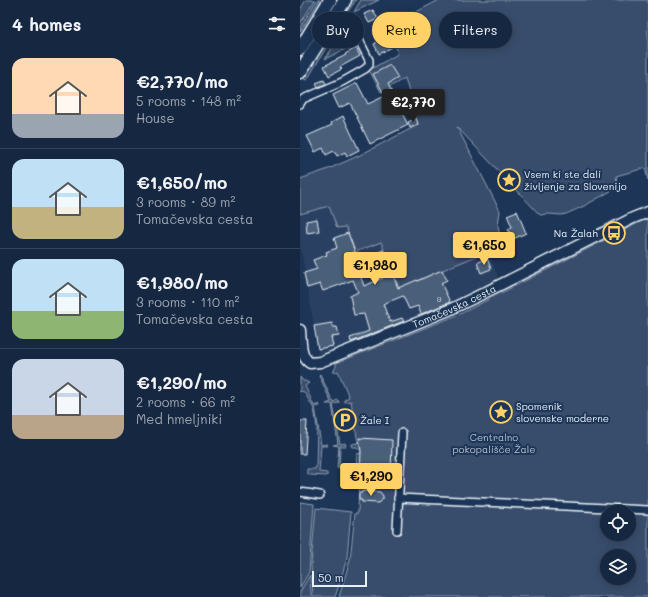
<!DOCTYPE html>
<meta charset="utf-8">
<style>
:root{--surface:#162841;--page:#1f3048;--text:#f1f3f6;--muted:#9ea6b1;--line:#35445a;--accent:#ffd166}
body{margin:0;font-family:Mali,sans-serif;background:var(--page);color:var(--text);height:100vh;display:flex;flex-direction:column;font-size:15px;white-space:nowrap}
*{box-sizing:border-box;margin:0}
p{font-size:13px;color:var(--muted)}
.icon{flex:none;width:22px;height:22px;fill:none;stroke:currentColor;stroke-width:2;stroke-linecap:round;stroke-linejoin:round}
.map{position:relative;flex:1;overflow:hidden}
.sheet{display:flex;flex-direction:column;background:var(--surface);width:300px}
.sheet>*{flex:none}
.top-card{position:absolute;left:12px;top:12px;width:276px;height:36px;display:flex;gap:8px}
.fabs{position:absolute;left:300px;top:505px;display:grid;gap:8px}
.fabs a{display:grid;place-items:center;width:36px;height:36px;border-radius:50%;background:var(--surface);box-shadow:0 2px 10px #0003,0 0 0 1px var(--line);font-size:20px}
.scale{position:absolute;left:12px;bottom:10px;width:55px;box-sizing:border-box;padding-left:4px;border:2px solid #e8f1f8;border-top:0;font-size:11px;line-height:14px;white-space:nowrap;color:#e8f1f8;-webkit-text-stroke:3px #1d3557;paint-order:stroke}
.price{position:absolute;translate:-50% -34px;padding:0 9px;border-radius:4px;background:var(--accent);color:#111;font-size:13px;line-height:26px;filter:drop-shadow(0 1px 2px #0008)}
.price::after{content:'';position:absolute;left:50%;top:24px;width:12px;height:9px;margin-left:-6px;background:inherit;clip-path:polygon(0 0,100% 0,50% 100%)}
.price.current{background:#222;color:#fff}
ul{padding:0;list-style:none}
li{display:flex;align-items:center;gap:12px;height:100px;padding:0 12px}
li+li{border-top:1px solid var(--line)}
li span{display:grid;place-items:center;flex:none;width:112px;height:80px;border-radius:12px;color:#555}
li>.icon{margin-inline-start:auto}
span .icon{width:48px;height:48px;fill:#fffc;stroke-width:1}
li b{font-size:17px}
h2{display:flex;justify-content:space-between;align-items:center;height:48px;padding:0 12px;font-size:17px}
.pill{padding:0 14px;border-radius:18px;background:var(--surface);box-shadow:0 2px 10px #0003,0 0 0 1px var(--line);font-size:14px;line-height:36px}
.pill.current{background:var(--accent);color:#111}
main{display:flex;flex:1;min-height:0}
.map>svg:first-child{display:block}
</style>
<main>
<section class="sheet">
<h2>4 homes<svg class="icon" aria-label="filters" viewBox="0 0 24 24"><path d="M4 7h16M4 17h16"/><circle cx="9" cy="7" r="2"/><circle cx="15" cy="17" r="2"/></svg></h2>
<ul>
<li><span style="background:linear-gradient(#ffd9b3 70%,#9aa5b1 0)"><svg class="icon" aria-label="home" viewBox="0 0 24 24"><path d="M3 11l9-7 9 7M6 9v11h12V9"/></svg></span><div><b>€2,770/mo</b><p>5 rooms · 148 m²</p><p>House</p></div></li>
<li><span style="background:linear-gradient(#bfe0f5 60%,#c2b280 0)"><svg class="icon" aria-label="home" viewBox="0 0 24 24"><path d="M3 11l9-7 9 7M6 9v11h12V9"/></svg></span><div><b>€1,650/mo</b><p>3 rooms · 89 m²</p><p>Tomačevska cesta</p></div></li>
<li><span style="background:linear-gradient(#bfe0f5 65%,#8fb573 0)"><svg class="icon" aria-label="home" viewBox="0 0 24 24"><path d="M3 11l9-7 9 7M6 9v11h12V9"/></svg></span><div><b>€1,980/mo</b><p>3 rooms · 110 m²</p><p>Tomačevska cesta</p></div></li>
<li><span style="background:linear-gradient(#c9d6e8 70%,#b9a48a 0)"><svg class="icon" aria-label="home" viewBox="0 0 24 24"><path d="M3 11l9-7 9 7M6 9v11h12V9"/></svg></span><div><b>€1,290/mo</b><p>2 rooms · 66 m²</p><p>Med hmeljniki</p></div></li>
</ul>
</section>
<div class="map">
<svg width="348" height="597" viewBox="0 0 348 597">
<rect width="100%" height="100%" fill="#1d3557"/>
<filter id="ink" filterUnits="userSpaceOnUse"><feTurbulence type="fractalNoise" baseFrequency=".025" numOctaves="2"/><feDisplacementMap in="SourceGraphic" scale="8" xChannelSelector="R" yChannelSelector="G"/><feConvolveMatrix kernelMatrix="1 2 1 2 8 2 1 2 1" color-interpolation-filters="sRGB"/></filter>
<g filter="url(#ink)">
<!-- built -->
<path fill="#2a4162" d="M118,126h38l44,85 -2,14 3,21 -13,5 11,29 -44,23 -1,-3 -19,9 -7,3 1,2 -110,42 -19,-113v-64l26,-9 32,-14z"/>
<!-- green -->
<path fill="#374d6c" stroke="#909fb2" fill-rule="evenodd" d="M6,0h9l-15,24v-14z
M17,0h3l-20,32v-4z
M50,0h6l-10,14 -39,66 -3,-1 6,-15z
M61,0h18l-25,12z
M139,0h209v180l-3,-12 -29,8 2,11 -34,19 -18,8 -5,1 -12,-1 -9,1 -83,-88 43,84 -2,14 3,21 -102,42 -18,-46 -26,10 -9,-25 -9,1 -8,-22 -29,8v-35l26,-9 32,-14 60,-31 -13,-47 -24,14 -12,-22 29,-16 -8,-28z
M47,27l3,1 8,15 -33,16 20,-30z
M348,219v378h-309l11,-37 5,-47h3l1,-35 -9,-1 1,-3h5l1,-20 4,-1v-3l-4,-2v-1h-5v-3l6,-1 -7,-42 -6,1 -1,-2 5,-3 -11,-26 -5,2 2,-5 1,-1v-4l122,-48 182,-93zM307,512h22v22h-22zM307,556h22v22h-22z
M20,374l13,28 5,-2 1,3 -6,1 7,40 5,-1 1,3h-6l-1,23 -2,-1 2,-22 -6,-1 5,-1 -6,-40h-6l5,-2 -12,-27z
M0,377l3,4h2l4,2 -4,3 9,20 5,-2 1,2 -5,1 6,38 6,-1v2h-6l-2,26 8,1v3l-17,-1 -3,-2v-4h8l1,-1 1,-40 -2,-14 -2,-7 -9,-15 -3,-1 -1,1z
M0,502l14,2 -5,68 -9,16z
M16,508l35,4 -4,45 -6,22 -6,18h-22l-2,-33z
M10,575l1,22h-11v-5z"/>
<!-- building -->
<path fill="#495e7a" stroke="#e8f1f8" d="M73,10l5,9 -9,4 -5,-9z
M85,33l7,14 -13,7 -5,-10 5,-3 -2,-3z
M56,48l4,8 -20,11 2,2 -13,7 -5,-10 22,-11 -1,-1z
M90,65l8,13 -10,6 20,41 -38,19 -20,-41 -11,5 -6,-13 24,-12 11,21 17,-8 -12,-22z
M24,80l2,4 -8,3 -2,-4z
M43,116l16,34 -12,6 -2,-4 -8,4 -3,-5 -8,4 -3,-7 -8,4 -8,-16 25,-11 -1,-2z
M116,118l2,6 -8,4 -2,-6z
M217,211l9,22 -13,6 -5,-10 4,-2 -5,-12z
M17,219l2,12 -12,2 -1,-12z
M48,233l7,19 -3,1 12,33 19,-8 -9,-24 9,-4 15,38 19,-8v1l25,-11 5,10 -6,3 9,19 -29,12 -3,-8 -9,3 -6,-13 -20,8 7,18 12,-4 2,3 -53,21 -1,-4 19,-7 -5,-17 -10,1 -4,-19 8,-4 -5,-12 -30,11 -3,-7 -13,4 -3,-15 13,-4 -4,-9 14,-5 -1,-3 11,-4 -3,-10z
M187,258l4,11 -10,4 -4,-10z
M32,323l1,4h4l2,9 -8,1 2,9 -15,3 -4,-23z
M0,421h7l-2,33h-5z
M59,438l33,2 -1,34h-18v2l-13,-1 1,-24z
M62,491l18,1 3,4v3l-5,4 -16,-1v-2h-3v-7h3z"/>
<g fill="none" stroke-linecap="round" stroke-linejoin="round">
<!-- street casing -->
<g stroke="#e8f1f8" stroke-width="10">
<path id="street" d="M0,104l3,-5 39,-17 23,-13 4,-4v-5l-21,-42
M0,492l20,3
M98,498l250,12
M97,530l5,-97"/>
</g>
<!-- secondary casing -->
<g stroke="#e8f1f8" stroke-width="13">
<g id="secondary">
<path id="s1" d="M0,330c1,11 0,27 10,33l10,-1 129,-52 31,-15 153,-77 15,-6"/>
</g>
</g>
<!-- primary casing -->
<g stroke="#e8f1f8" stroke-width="15">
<path id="primary" d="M0,49l30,-49
M0,72l45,-72"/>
</g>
<!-- street -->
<use href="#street" stroke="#1d3557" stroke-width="7"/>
<!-- secondary -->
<use href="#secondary" stroke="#1d3557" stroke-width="10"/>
<!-- primary -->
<use href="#primary" stroke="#1d3557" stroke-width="12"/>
</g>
</g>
<!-- icons -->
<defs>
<g id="sight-ring" transform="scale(1.15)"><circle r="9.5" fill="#1d3557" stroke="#ffd166" stroke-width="1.5"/><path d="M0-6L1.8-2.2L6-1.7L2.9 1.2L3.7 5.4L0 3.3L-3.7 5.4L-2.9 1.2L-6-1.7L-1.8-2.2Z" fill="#ffd166"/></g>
<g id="bus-ring" transform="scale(1.15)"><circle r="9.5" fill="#1d3557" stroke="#ffd166" stroke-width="1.5"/><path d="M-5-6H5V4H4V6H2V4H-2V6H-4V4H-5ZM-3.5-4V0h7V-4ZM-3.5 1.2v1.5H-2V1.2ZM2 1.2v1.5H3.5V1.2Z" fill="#ffd166"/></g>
<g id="parking-ring" transform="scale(1.15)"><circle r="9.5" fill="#1d3557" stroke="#ffd166" stroke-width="1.5"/><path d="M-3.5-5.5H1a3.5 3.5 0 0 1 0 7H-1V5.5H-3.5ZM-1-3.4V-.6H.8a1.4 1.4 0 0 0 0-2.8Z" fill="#ffd166"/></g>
</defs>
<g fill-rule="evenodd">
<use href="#sight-ring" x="209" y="180"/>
<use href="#bus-ring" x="314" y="233"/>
<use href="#sight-ring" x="201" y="412"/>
<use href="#parking-ring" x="45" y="420"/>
</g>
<g text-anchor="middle" stroke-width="4" stroke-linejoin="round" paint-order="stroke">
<!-- number labels -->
<g font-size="8" fill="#c0ccd8">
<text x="139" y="302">9</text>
</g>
<!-- poi labels -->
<g font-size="10" fill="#e8f1f8" stroke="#1d3557" text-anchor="start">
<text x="224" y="178">Vsem ki ste dali<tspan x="224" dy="12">življenje za Slovenijo</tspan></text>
<text x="298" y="237" text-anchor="end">Na Žalah</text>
<text x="216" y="410">Spomenik<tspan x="216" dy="12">slovenske moderne</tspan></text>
<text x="60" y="424">Žale I</text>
</g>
<!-- street labels -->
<g font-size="10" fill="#e8f1f8" stroke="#1d3557">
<text dy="4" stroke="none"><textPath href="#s1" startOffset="191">Tomačevska cesta</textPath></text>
</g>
<!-- park labels -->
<g font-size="10" fill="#b3c0ce" stroke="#1d3557">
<text x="194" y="441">Centralno<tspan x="194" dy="12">pokopališče Žale</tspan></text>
</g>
</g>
</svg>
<div class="fabs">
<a><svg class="icon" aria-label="locate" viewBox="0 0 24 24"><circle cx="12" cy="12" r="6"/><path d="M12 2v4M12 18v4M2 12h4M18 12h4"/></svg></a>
<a><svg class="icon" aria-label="layers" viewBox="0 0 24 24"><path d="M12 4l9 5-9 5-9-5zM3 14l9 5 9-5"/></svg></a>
</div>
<div class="scale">50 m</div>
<b class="price current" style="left:113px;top:123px">€2,770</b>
<b class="price" style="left:184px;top:266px">€1,650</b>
<b class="price" style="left:75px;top:286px">€1,980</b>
<b class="price" style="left:71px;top:497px">€1,290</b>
<div class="top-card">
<a class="pill">Buy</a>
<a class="pill current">Rent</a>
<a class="pill">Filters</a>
</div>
</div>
</main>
